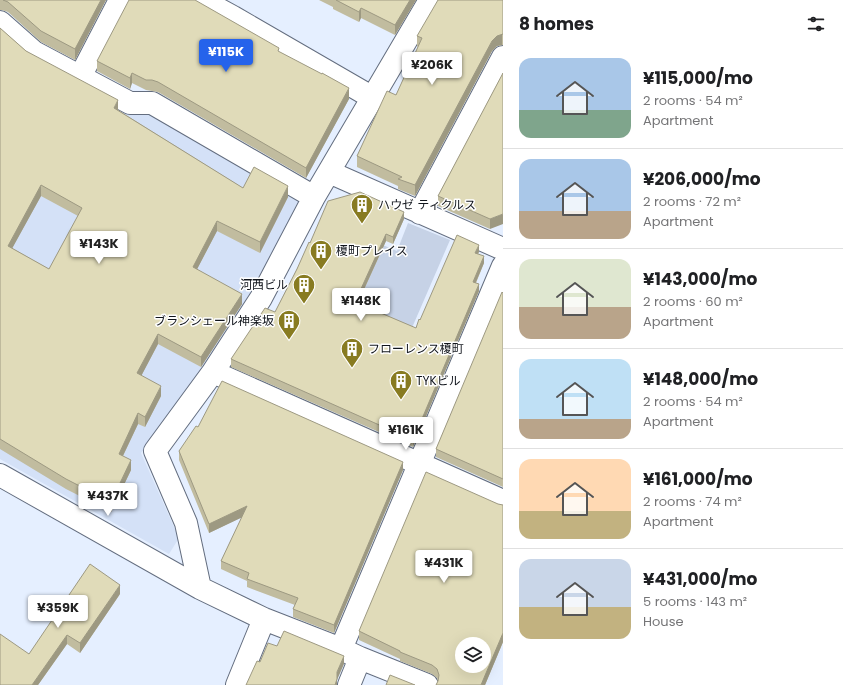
<!DOCTYPE html>
<meta charset="utf-8">
<style>
:root{--surface:#fff;--page:#f6f6f6;--text:#202124;--muted:#757577;--line:#e0e0e0;--accent:#2563eb}
body{margin:0;font-family:Poppins,"Noto Sans JP",sans-serif;background:var(--page);color:var(--text);height:100vh;display:flex;flex-direction:column;font-size:15px;white-space:nowrap}
*{box-sizing:border-box;margin:0}
p{font-size:13px;color:var(--muted)}
.icon{flex:none;width:22px;height:22px;fill:none;stroke:currentColor;stroke-width:2;stroke-linecap:round;stroke-linejoin:round}
.map{position:relative;flex:1;overflow:hidden}
.side{display:flex;flex-direction:column;background:var(--surface);width:340px}
.side>*{flex:none}
.buttons{position:absolute;left:455px;top:637px;display:grid;gap:8px}
.buttons a{display:grid;place-items:center;width:36px;height:36px;border-radius:50%;background:var(--surface);box-shadow:0 4px 16px #0002;font-size:20px}
.price{position:absolute;translate:-50% -34px;padding:0 9px;border-radius:4px;background:#fff;color:#222;font-size:13px;line-height:26px;filter:drop-shadow(0 1px 2px #0008)}
.price::after{content:'';position:absolute;left:50%;top:24px;width:12px;height:9px;margin-left:-6px;background:inherit;clip-path:polygon(0 0,100% 0,50% 100%)}
.price.current{background:var(--accent);color:#fff}
ul{padding:0;list-style:none}
li{display:flex;align-items:center;gap:12px;height:100px;padding:0 16px}
li+li{border-top:1px solid var(--line)}
li span{display:grid;place-items:center;flex:none;width:112px;height:80px;border-radius:12px;color:#555}
li>.icon{margin-inline-start:auto}
span .icon{width:48px;height:48px;fill:#fffc;stroke-width:1}
li b{font-size:17px}
h2{display:flex;justify-content:space-between;align-items:center;height:48px;padding:0 16px;font-size:17px}
main{display:flex;flex:1;min-height:0}
.map>svg:first-child{display:block}
</style>
<main>
<div class="map">
<svg width="503" height="685" viewBox="0 0 503 685">
<rect width="100%" height="100%" fill="#e5efff"/>
<!-- built -->
<path fill="#d4e1f7" d="M0,33l146,78 156,89 -67,124 -94,129 38,85 -10,16 -169,-95z"/>
<!-- green -->
<path fill="#c6d2e6" d="M408,223l42,17 -55,127 -76,-32 45,-98 33,14z"/>
<g fill="none" stroke-linecap="round" stroke-linejoin="round">
<!-- minor casing -->
<g stroke="#636d7f" stroke-width="24">
<path id="minor" d="M202,0l31,17 140,81
M0,22l34,30 96,51h22l162,94
M80,77l40,-77
M329,172l174,77
M420,213l83,-156
M213,372l290,129
M0,475l200,113 64,31 77,30 19,9 67,27
M200,588l-14,-65 -31,-72 58,-79 48,-74 53,-101 116,-197
M341,649l162,-383
M237,685l27,-66
M349,685l11,-27"/>
</g>
<!-- minor -->
<use href="#minor" stroke="#fff" stroke-width="22"/>
</g>
<!-- wall -->
<path fill="#c1bc9f" fill-rule="evenodd" d="M0,0h106l-31,60 -34,-18 -33,-30 -6,-2h-2z
M319,0h97l-21,35 -34,-17 -2,4 -26,-13v-2z
M503,0v45l-6,1 -5,5 -77,145 -17,-7v-3l-41,-19v-11l39,-61 22,-48 -1,-1v-10z
M0,28l26,23 92,59 125,78 45,9 -28,56 -43,-22 -20,38 45,35 -41,63 -43,-23 -17,32 20,20 -16,31 -7,-3 -15,32 8,14 -20,42 -45,-23 -66,-40zM41,196l37,20 -29,53 -37,-21z
M279,52l70,47 -43,79 -148,-86 -12,-2 -14,-7 -2,6 -33,-18v-10z
M503,73l-13,156 -52,-23v-10z
M404,219l-11,25 -7,-3 -28,62 58,25 4,-8 59,-68 -1,2 6,9 -8,20 3,8 -66,156 -182,-80v-8l44,-47 35,-69z
M503,293v194l-67,-30v-8z
M198,427l205,43 -69,163 -41,-16v-8l2,-4 -48,-18v-6l-26,-12v-8l21,-44 -33,16 -30,-73v-9z
M498,504l5,1v137l-18,43h-49l2,-4 -1,-3 -5,-4 -32,-13v-2l-41,-19v-9z
M120,594l-40,59 -13,-9 -29,41h-38l29,-31z"/>
<!-- shaded-wall -->
<path fill="#9d9982" d="M101,0h5l-31,60v-11z
M410,0h6l-21,35v-10z
M361,8v10l-2,4v-10z
M502,34v11l-5,1 -5,5 -77,145v-11l77,-144 5,-5z
M132,73v10l-2,6v-11z
M349,88v11l-43,79v-10z
M118,100v11l-4,-3z
M41,185v11l-33,60v-10z
M288,186v11l-28,56v-11z
M404,212v7l-11,25v-7z
M503,214v10l-13,5v-10z
M217,221v10l-24,46v-10z
M386,234v7l-31,68v-7z
M479,245v7l-4,8v-7z
M484,256v7l-11,26v-7z
M479,284v7l-66,156v-7z
M242,294v10l-41,63v-10z
M158,334v10l-21,40v-11z
M161,386v10l-16,31v-10z
M138,413v11l-19,40v-10z
M131,460v10l-20,42v-10z
M403,462v8l-69,163v-8z
M247,506v9l-38,18v-9z
M120,585v9l-40,59v-10z
M503,633v9l-18,43h-4z
M67,635v9l-29,41h-6z
M344,656v8l-7,16v5h-2l2,-13z"/>
<!-- building -->
<path fill="#e0dbb9" stroke="#9d9982" fill-rule="evenodd" d="M3,0h98l-26,49 -34,-18 -33,-29z
M129,0h66l84,48 -1,3 44,23v-1l27,15 -43,80 -148,-86 -6,-2h-6l-14,-7 -2,5 -33,-17z
M336,0h74l-15,25 -34,-17 -2,4z
M438,0h65v34l-6,2 -5,5 -77,144 -17,-6 4,-2 -45,-21 30,-65 9,4 26,-57 -5,-2z
M0,28l26,23 92,49 -4,8 129,80 11,-21 34,19 -28,56 -43,-21 -24,46 49,27 -41,63 -43,-23 -21,39 24,13 -16,31 -7,-4 -19,41 12,6 -20,42 -45,-23 -66,-40zM41,185l41,23 -33,61 -41,-23z
M503,73v141l-13,5 -52,-23z
M360,192l44,20 -11,25 -7,-3 -31,68 61,26 3,-9 1,1 37,-85 22,10 -4,8 9,3 -11,26 6,2 -66,156 -182,-81 34,-51 10,4 22,-43 12,-27 1,1 18,-42z
M502,292l1,1v186l-67,-30z
M222,381l181,81 -69,163 -41,-16 5,-11 -51,-19 2,-6 -28,-12 26,-55 -38,18 -30,-73 17,-25 2,1z
M426,472l72,32 5,1v128l-22,52h-45l2,-4 1,-6 -2,-6 -5,-4 -32,-13v-1l-41,-20zM462,644h22v22h-22z
M90,564l30,21 -40,58 -13,-8 -35,50h-32v-51l29,20z
M284,631l60,25 -7,16v7l-2,6h-89l11,-24 3,1 8,-19 9,3z
M390,675l25,10h-29z"/>
<!-- icons -->
<defs>
<g id="building-pin" transform="scale(1.15)"><path d="M0 17L-7.5 6A9.5 9.5 0 1 1 7.5 6Z" fill="#887b21" stroke="#fff"/><path d="M-4-6H4V6H1V3H-1V6H-4ZM-2.5-4.3h1.7v1.8h-1.7ZM.8-4.3h1.7v1.8H.8ZM-2.5-1h1.7V.8h-1.7ZM.8-1h1.7V.8H.8Z" fill="#fff"/></g>
</defs>
<g fill-rule="evenodd">
<use href="#building-pin" x="362" y="205"/>
<use href="#building-pin" x="321" y="251"/>
<use href="#building-pin" x="304" y="285"/>
<use href="#building-pin" x="289" y="321"/>
<use href="#building-pin" x="352" y="349"/>
<use href="#building-pin" x="401" y="381"/>
</g>
<g text-anchor="middle" stroke-width="3" stroke-linejoin="round" paint-order="stroke">
<!-- poi labels -->
<g font-size="12" fill="#11151c" stroke="#fff" text-anchor="start">
<text x="378" y="209">ハウゼ ティクルス</text>
<text x="336" y="255">榎町プレイス</text>
<text x="288" y="289" text-anchor="end">河西ビル</text>
<text x="274" y="325" text-anchor="end">ブランシェール神楽坂</text>
<text x="368" y="353">フローレンス榎町</text>
<text x="416" y="385">TYKビル</text>
</g>
</g>
</svg>
<div class="buttons">
<a><svg class="icon" aria-label="layers" viewBox="0 0 24 24"><path d="M12 4l9 5-9 5-9-5zM3 14l9 5 9-5"/></svg></a>
</div>
<b class="price current" style="left:226px;top:73px">¥115K</b>
<b class="price" style="left:432px;top:86px">¥206K</b>
<b class="price" style="left:99px;top:265px">¥143K</b>
<b class="price" style="left:361px;top:322px">¥148K</b>
<b class="price" style="left:406px;top:451px">¥161K</b>
<b class="price" style="left:108px;top:517px">¥437K</b>
<b class="price" style="left:444px;top:584px">¥431K</b>
<b class="price" style="left:58px;top:629px">¥359K</b>
</div>
<section class="side">
<h2>8 homes<svg class="icon" aria-label="filters" viewBox="0 0 24 24"><path d="M4 7h16M4 17h16"/><circle cx="9" cy="7" r="2"/><circle cx="15" cy="17" r="2"/></svg></h2>
<ul>
<li><span style="background:linear-gradient(#a9c7e8 65%,#7fa58c 0)"><svg class="icon" aria-label="home" viewBox="0 0 24 24"><path d="M3 11l9-7 9 7M6 9v11h12V9"/></svg></span><div><b>¥115,000/mo</b><p>2 rooms · 54 m²</p><p>Apartment</p></div></li>
<li><span style="background:linear-gradient(#a9c7e8 65%,#b9a48a 0)"><svg class="icon" aria-label="home" viewBox="0 0 24 24"><path d="M3 11l9-7 9 7M6 9v11h12V9"/></svg></span><div><b>¥206,000/mo</b><p>2 rooms · 72 m²</p><p>Apartment</p></div></li>
<li><span style="background:linear-gradient(#dfe7d0 60%,#b9a48a 0)"><svg class="icon" aria-label="home" viewBox="0 0 24 24"><path d="M3 11l9-7 9 7M6 9v11h12V9"/></svg></span><div><b>¥143,000/mo</b><p>2 rooms · 60 m²</p><p>Apartment</p></div></li>
<li><span style="background:linear-gradient(#bfe0f5 75%,#b9a48a 0)"><svg class="icon" aria-label="home" viewBox="0 0 24 24"><path d="M3 11l9-7 9 7M6 9v11h12V9"/></svg></span><div><b>¥148,000/mo</b><p>2 rooms · 54 m²</p><p>Apartment</p></div></li>
<li><span style="background:linear-gradient(#ffd9b3 65%,#c2b280 0)"><svg class="icon" aria-label="home" viewBox="0 0 24 24"><path d="M3 11l9-7 9 7M6 9v11h12V9"/></svg></span><div><b>¥161,000/mo</b><p>2 rooms · 74 m²</p><p>Apartment</p></div></li>
<li><span style="background:linear-gradient(#c9d6e8 60%,#c2b280 0)"><svg class="icon" aria-label="home" viewBox="0 0 24 24"><path d="M3 11l9-7 9 7M6 9v11h12V9"/></svg></span><div><b>¥431,000/mo</b><p>5 rooms · 143 m²</p><p>House</p></div></li>
</ul>
</section>
</main>
